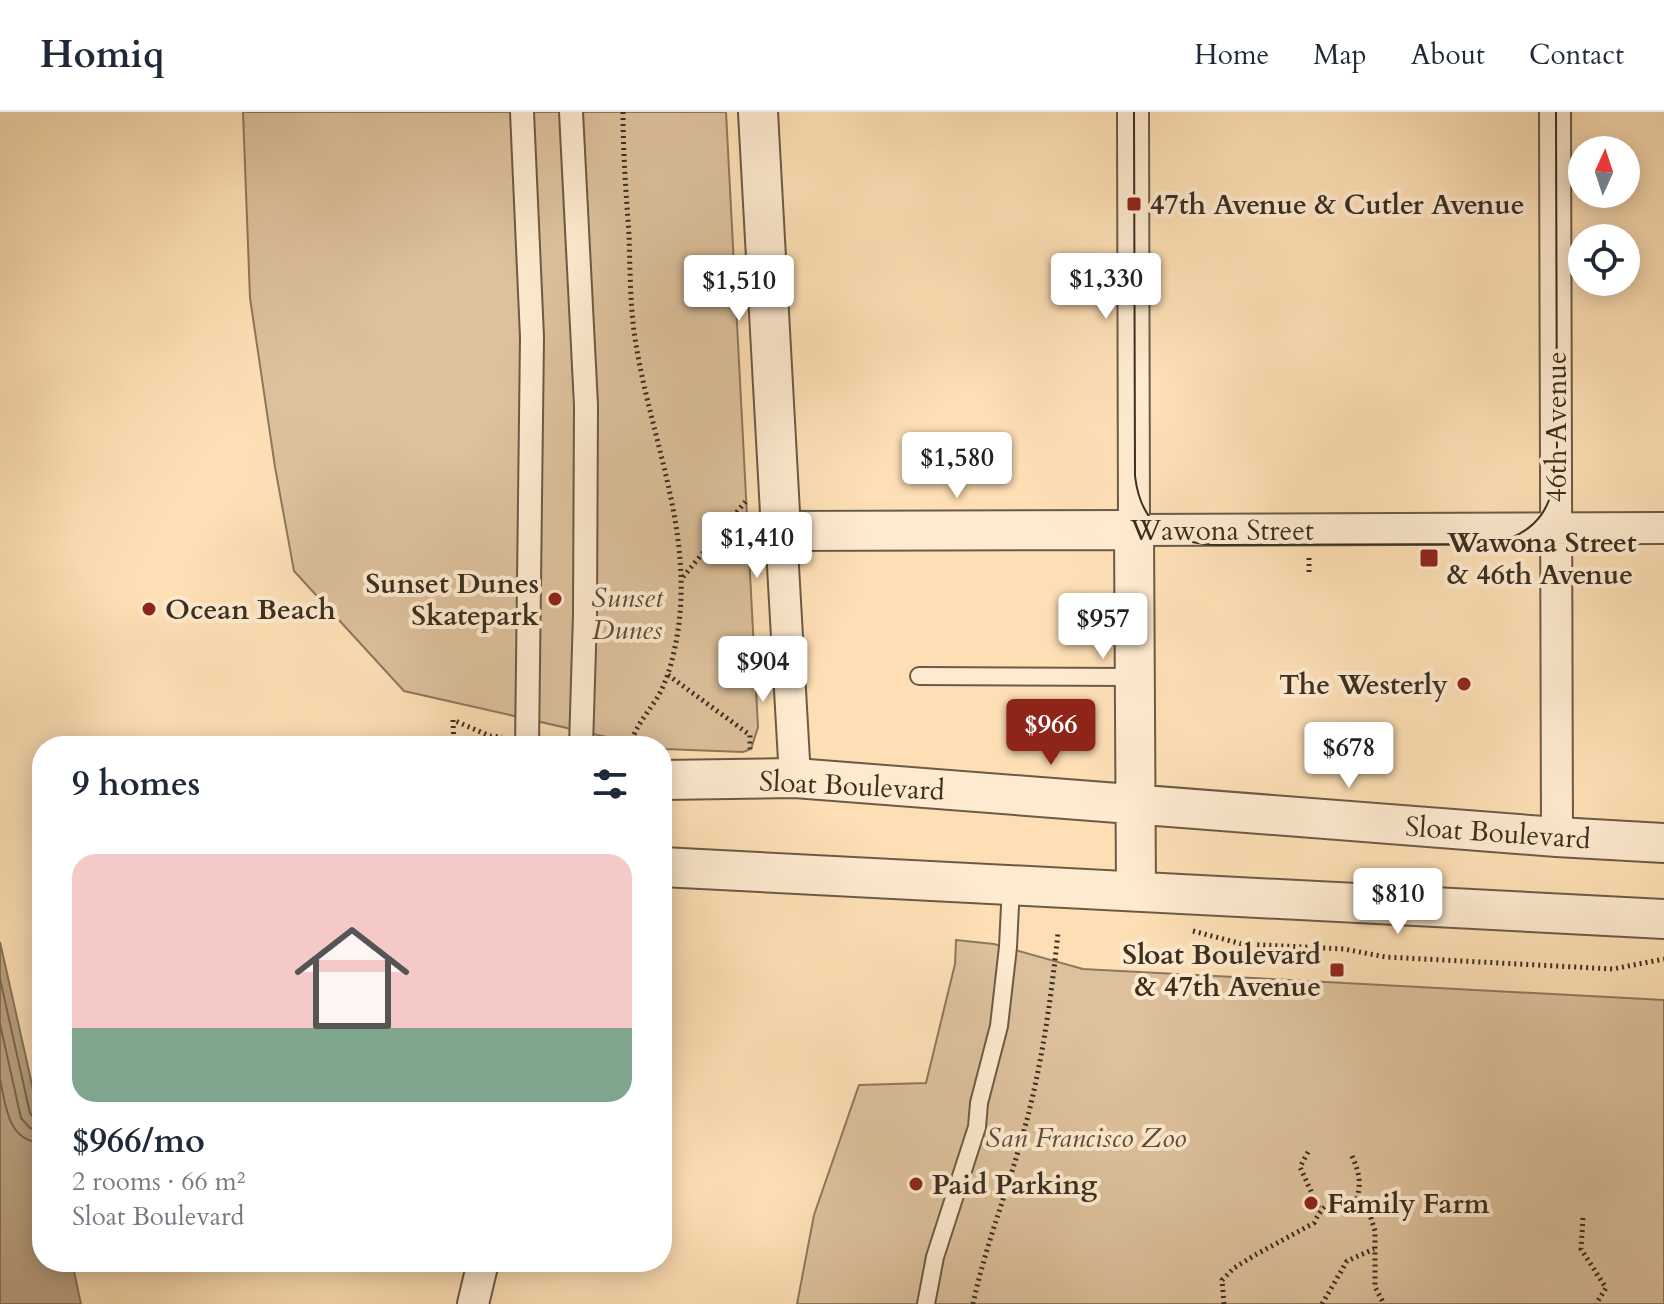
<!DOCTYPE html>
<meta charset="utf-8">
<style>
:root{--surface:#fff;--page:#f2f2f3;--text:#1f2937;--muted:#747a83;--line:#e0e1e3;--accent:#8f2418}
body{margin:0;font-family:Cardo,serif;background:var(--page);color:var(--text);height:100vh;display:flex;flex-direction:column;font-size:30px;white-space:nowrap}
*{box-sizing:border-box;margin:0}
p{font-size:26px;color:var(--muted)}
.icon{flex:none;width:44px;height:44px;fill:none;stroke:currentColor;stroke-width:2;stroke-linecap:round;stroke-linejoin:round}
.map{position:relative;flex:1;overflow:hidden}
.panel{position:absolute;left:32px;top:624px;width:640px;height:536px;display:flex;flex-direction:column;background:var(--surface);border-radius:32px;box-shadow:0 4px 20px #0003}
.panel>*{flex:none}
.needle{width:52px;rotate:3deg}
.fabs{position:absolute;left:1568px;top:24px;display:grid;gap:16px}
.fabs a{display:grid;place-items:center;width:72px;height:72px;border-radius:50%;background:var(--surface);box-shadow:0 4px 20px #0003;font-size:40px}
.price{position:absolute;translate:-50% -68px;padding:0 18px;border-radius:8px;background:#fff;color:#222;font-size:26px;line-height:52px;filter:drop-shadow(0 2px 4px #0008)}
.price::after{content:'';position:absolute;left:50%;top:48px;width:24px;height:18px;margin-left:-12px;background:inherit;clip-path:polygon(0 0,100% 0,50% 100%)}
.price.active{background:var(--accent);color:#fff}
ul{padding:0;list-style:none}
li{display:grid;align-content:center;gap:16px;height:424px;padding:0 40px}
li+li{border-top:2px solid var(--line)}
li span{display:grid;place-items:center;height:248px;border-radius:24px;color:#555}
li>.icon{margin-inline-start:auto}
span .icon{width:144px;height:144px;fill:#fffc;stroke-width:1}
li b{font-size:34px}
h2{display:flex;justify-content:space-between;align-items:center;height:96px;padding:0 40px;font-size:34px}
header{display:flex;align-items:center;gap:48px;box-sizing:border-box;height:112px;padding:0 40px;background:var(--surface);border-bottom:2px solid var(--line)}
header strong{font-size:38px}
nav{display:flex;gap:44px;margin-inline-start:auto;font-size:28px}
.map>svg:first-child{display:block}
</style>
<header>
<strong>Homiq</strong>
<nav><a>Home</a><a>Map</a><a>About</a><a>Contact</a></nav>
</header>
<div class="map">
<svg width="1664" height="1192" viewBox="0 0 1664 1192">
<rect width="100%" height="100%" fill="#fedfb5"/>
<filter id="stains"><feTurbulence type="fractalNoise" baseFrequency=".0025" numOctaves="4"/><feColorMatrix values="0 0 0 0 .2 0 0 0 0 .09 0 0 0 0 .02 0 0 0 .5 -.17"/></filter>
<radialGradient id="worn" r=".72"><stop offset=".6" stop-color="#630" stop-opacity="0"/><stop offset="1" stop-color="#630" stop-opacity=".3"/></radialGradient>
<!-- green -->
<path fill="#ddc19c" stroke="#8c785e" stroke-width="2" d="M243,0h483l32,615 -7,22 -8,3 -79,-3 -2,-3 -51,-8 -207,-47 -110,-120 -19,-104 -25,-169z
M956,828l38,4 89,25 581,31v304h-867l17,-89 45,-130 67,-2 29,-119z"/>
<!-- water -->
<path fill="#bba382" stroke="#87755b" stroke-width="2" d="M0,830l42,187v133h30l9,42h-81z"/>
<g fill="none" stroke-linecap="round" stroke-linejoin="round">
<!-- shore -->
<path stroke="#7a6951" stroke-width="2" d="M0,867l30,134 5,6 7,1
M0,912l21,94 9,10 12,3
M0,967c6,27 7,62 42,64"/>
<!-- service casing -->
<g stroke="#6b5b45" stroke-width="20">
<path id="service" d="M919,564l215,1
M926,1192l9,-47 42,-130 2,-24 20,-77 9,-79 3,-62"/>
</g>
<!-- pedestrian casing -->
<g stroke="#6b5b45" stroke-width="26">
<path id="pedestrian" d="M522,0l10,225 -5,409
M571,0l15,293 -1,210 -4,131"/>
</g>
<!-- minor casing -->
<g stroke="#6b5b45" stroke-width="34">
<path id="minor" d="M1133,0l1,418 530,-2
M1555,0l2,725
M781,419l14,247
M473,1192l10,-42"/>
</g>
<!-- tertiary casing -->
<g stroke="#6b5b45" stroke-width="42">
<path id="tertiary" d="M758,0l23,419 353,-1 2,361
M662,668l133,-2 762,59 107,6
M662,755l1002,52"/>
</g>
<!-- path -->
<path stroke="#3a2f20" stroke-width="5" stroke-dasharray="2 4" stroke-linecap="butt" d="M623,0c0,41 3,81 6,122 1,32 1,65 5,97 14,104 63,203 42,311 -4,21 -10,44 -23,62 -11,17 -17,22 -23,42
M1309,460v-14
M683,465l63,-76
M668,563l82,60v14
M604,633l15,1
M454,634l-1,-26 37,16 12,1
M1193,819l49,13 102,5 42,8 227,12 51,-10
M1308,1040l-8,15 20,44
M1352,1044c7,16 10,28 4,44
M1583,1106l-2,31 25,39 -10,16
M973,1192c13,-61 36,-117 52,-177 17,-63 26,-128 33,-194
M1224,1192l-2,-24 12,-12 21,-13 59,-32c12,-26 29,-28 53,-18l8,26v56l9,17
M1322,1192l25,-43 27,-12"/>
<!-- service -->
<use href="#service" stroke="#feeacf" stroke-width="16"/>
<!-- pedestrian -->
<use href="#pedestrian" stroke="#feeacf" stroke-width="22"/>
<!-- minor -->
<use href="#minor" stroke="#feeacf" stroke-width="30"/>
<!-- tertiary -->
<use href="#tertiary" stroke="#feeacf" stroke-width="38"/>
<!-- tram -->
<path stroke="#3a2f20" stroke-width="2" d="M1134,0l1,364c6,52 38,68 86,69l271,-1c47,-11 62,-38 65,-84l-1,-348"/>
</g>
<!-- markers -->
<g fill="#8f2418" stroke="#feeacf" stroke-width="3">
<rect x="1126" y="84" width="16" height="16" rx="4"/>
<rect x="1419" y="436" width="20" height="20" rx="4"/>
<circle cx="555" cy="487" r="8"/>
<circle cx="149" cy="497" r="8"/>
<circle cx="1464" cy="572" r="8"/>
<rect x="1329" y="850" width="16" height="16" rx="4"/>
<circle cx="916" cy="1072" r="8"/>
<circle cx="1311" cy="1091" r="8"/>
</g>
<g text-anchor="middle" stroke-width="8" stroke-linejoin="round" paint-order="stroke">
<!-- poi labels -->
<g font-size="28" font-weight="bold" fill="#3a2f20" stroke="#feeacf" text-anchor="start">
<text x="1150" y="102">47th Avenue &amp; Cutler Avenue</text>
<text x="1447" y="440">Wawona Street<tspan x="1447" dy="32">&amp; 46th Avenue</tspan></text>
<text x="539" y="481" text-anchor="end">Sunset Dunes<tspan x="539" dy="32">Skatepark</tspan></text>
<text x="165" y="507">Ocean Beach</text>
<text x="1448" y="582" text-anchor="end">The Westerly</text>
<text x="1321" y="852" text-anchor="end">Sloat Boulevard<tspan x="1321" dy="32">&amp; 47th Avenue</tspan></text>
<text x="932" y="1082">Paid Parking</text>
<text x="1327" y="1101">Family Farm</text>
</g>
<!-- street labels -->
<g font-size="28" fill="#3a2f20" stroke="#feeacf">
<text transform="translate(1556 315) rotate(-90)" y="10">46th Avenue</text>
<text x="1222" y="428">Wawona Street</text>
<text transform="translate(852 673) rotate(3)" y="10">Sloat Boulevard</text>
<text transform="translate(1498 720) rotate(4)" y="10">Sloat Boulevard</text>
</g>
<!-- park labels -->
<g font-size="28" font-style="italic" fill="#5b4c39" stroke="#feeacf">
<text x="627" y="495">Sunset<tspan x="627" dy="32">Dunes</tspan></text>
<text x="1086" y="1035">San Francisco Zoo</text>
</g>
</g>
<rect width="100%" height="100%" filter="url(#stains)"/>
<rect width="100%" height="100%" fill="url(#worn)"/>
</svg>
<div class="fabs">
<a><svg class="needle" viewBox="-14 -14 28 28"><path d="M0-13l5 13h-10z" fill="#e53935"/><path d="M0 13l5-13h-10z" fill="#747a83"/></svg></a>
<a><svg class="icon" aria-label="locate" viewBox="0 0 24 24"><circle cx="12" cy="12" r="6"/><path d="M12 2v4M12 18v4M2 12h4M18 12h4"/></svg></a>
</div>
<b class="price" style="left:1106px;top:209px">$1,330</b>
<b class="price" style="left:739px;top:211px">$1,510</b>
<b class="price" style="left:957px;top:388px">$1,580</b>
<b class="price" style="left:757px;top:468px">$1,410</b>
<b class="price" style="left:1103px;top:549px">$957</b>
<b class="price" style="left:763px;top:592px">$904</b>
<b class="price active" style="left:1051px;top:655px">$966</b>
<b class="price" style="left:1349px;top:678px">$678</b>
<b class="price" style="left:1398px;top:824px">$810</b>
<section class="panel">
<h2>9 homes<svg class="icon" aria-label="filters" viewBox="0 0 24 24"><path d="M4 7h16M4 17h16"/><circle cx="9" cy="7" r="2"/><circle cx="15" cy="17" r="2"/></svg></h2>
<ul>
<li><span style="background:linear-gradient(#f6c9c9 70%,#7fa58c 0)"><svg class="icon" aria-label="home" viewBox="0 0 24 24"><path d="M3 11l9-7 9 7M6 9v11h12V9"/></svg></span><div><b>$966/mo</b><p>2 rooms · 66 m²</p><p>Sloat Boulevard</p></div></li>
</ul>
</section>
</div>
